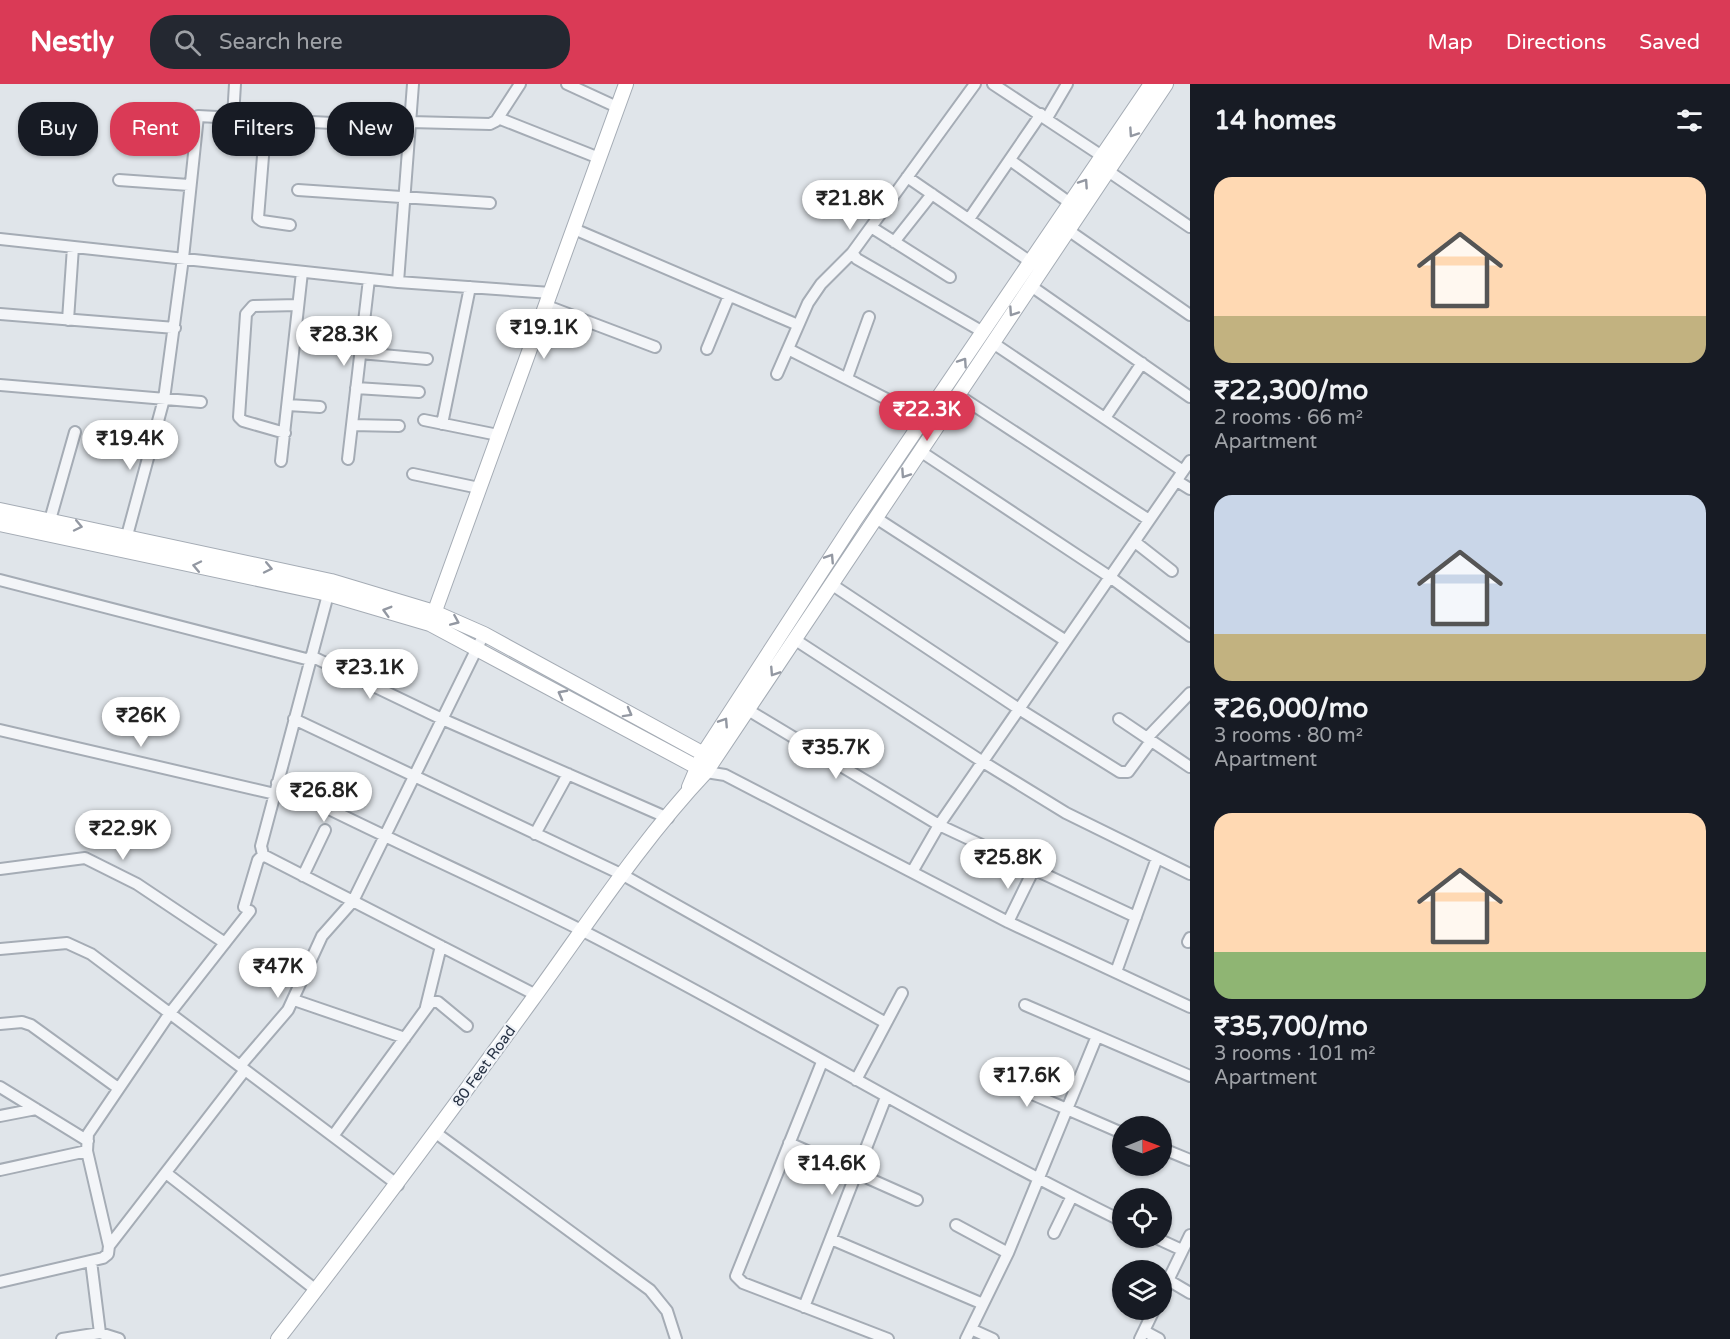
<!DOCTYPE html>
<meta charset="utf-8">
<style>
:root{--surface:#171b24;--page:#242831;--text:#f1f3f6;--muted:#9ea1a6;--accent:#da3a56}
body{margin:0;font-family:"Varela Round",sans-serif;background:var(--page);color:var(--text);height:100vh;display:flex;flex-direction:column;font-size:22px;white-space:nowrap}
*{box-sizing:border-box;margin:0}
p{font-size:20px;color:var(--muted)}
.icon{flex:none;width:33px;height:33px;fill:none;stroke:currentColor;stroke-width:2;stroke-linecap:round;stroke-linejoin:round}
.map{position:relative;flex:1;overflow:hidden}
.panel{display:flex;flex-direction:column;background:var(--surface);width:540px}
.panel>*{flex:none}
.guide{position:absolute;left:18px;top:18px;width:570px;height:54px;display:flex;gap:12px}
.needle{width:39px;rotate:89deg}
.fabs{position:absolute;left:1112px;top:1032px;display:grid;gap:12px}
.fabs a{display:grid;place-items:center;width:60px;height:60px;border-radius:50%;background:var(--surface);box-shadow:0 2px 4px #0004;font-size:30px}
.price{position:absolute;translate:-50% -51px;padding:0 14px;border-radius:21px;background:#fff;color:#222;font-size:20px;line-height:39px;filter:drop-shadow(0 2px 3px #0008)}
.price::after{content:'';position:absolute;left:50%;top:36px;width:18px;height:14px;margin-left:-9px;background:inherit;clip-path:polygon(0 0,100% 0,50% 100%)}
.price.on{background:var(--accent);color:#fff}
ul{padding:0;list-style:none}
li{display:grid;align-content:center;gap:12px;height:318px;padding:0 24px}
li span{display:grid;place-items:center;height:186px;border-radius:18px;color:#555}
li>.icon{margin-inline-start:auto}
span .icon{width:108px;height:108px;fill:#fffc;stroke-width:1}
li b{font-size:26px}
h2{display:flex;justify-content:space-between;align-items:center;height:72px;padding:0 24px;font-size:26px}
.tag{padding:0 21px;border-radius:24px;background:var(--surface);box-shadow:0 2px 4px #0004;font-size:21px;line-height:54px}
.tag.on{background:var(--accent);color:#fff}
header{display:flex;align-items:center;gap:36px;box-sizing:border-box;height:84px;padding:0 30px;background:var(--accent);color:#fff}
header strong{font-size:28px}
nav{display:flex;gap:33px;margin-inline-start:auto;font-size:21px}
.search{width:420px;height:54px;background:var(--page);display:flex;align-items:center;gap:15px;box-sizing:border-box;padding:0 21px;border-radius:24px;color:var(--muted);font-size:22px}
main{display:flex;flex:1;min-height:0}
.map>svg:first-child{display:block}
</style>
<header>
<strong>Nestly</strong>
<div class="search"><svg class="icon" aria-label="search" viewBox="0 0 24 24"><circle cx="10" cy="10" r="6"/><path d="M15 15l6 6"/></svg>Search here</div>
<nav><a>Map</a><a>Directions</a><a>Saved</a></nav>
</header>
<main>
<div class="map">
<svg width="1190" height="1255" viewBox="0 0 1190 1255">
<rect width="100%" height="100%" fill="#e0e5ea"/>
<g fill="none" stroke-linecap="round" stroke-linejoin="round">
<!-- street casing -->
<g stroke="#a5acb5" stroke-width="14">
<path id="street" d="M567,0l50,23
M975,0l-123,169 5,6 126,73
M993,0l115,76
M233,33l2,-33
M498,34l101,40
M1047,34l20,-34
M266,35l-8,99 4,3 28,4
M410,38l80,2 6,-3 24,-37
M1010,76l60,43
M1108,87l82,56
M907,93l128,88
M119,96l70,5
M298,106l192,13
M969,135l72,-105
M871,143l79,50
M574,145l224,96
M1068,146l122,85
M0,155l398,43 153,11
M894,158l38,-48
M398,198l15,-198
M1031,202l159,111
M547,222l108,41
M0,230l175,14
M68,236l5,-73
M993,259l190,128
M707,265l22,-53
M788,265l136,69
M360,269l67,6
M777,290l31,-71 13,-19 31,-31
M847,294l22,-61
M0,301l201,17
M356,304l63,4
M958,311l191,125
M288,321l32,2
M1105,334l37,-55
M424,336l74,15
M442,340l28,-137
M352,341l47,1
M285,349l-42,-12 -4,-4 7,-103 7,-8 45,-1
M920,367l190,126 80,59
M348,375l21,-180
M281,377l21,-189
M413,390l66,14
M1177,397l13,8
M876,434l190,123
M48,443l27,-95
M1135,458l37,29
M125,459l39,-144 19,-141 15,-142 212,11
M0,496l310,80
M831,500l188,125 101,63h8l23,-31
M330,503l-69,259 2,9 273,140
M794,555l189,123 83,51 124,61
M311,572l131,63 226,99
M748,626l191,115 197,92
M294,635l329,156 263,148
M1119,635l71,48
M0,646l275,64
M1147,654l43,-45
M706,688l19,3 283,147 182,85
M277,699c101,52 205,97 306,148 182,93 356,200 539,290
M535,750l33,-60
M0,785l85,-11 52,26 88,59
M912,788l27,-47 251,-364
M303,792l22,-46
M244,823l14,-47 5,-5
M1008,838l26,-53
M1188,858l2,-4
M0,865l67,-6 24,11 307,231
M1116,888l41,-114
M294,916l111,38
M1025,921l165,71
M426,923l15,-61
M0,940l22,-2 9,3 87,63
M822,978l-86,214 7,7 145,56
M240,982l48,-56 34,-74 31,-35 131,-267
M856,996l46,-87
M1000,996l122,53
M0,1003l88,54
M0,1032l36,-7
M436,1049l214,157 17,21 9,28
M333,1052l98,-134h7l29,24
M789,1059l128,57
M1161,1064l29,12
M0,1086l87,-19
M166,1089l150,117
M956,1141l52,28
M1054,1149l18,-37
M1156,1154l26,12
M831,1155l152,65
M109,1162l136,-176
M91,1177l9,72
M1168,1196l22,13
M0,1198l103,-24 5,-4 1,-8 -22,-95 1,-17 82,-121 80,-102
M1161,1211l29,-60
M804,1223l82,-210
M971,1245l22,10
M1144,1247l15,8
M62,1255l38,-6 19,6
M966,1255l42,-86 89,-217
M1140,1255l14,-29"/>
</g>
<!-- secondary casing -->
<g stroke="#a5acb5" stroke-width="16">
<path id="secondary" d="M0,426l331,71 103,31 50,22 227,124
M0,440l328,70 102,30 274,147
M432,535l194,-535
M689,703l14,-33 152,-234 296,-436
M278,1255c87,-112 171,-225 254,-339 56,-77 109,-159 174,-228l460,-688"/>
</g>
<!-- street -->
<use href="#street" stroke="#f3f5f8" stroke-width="10"/>
<!-- secondary -->
<use href="#secondary" stroke="#fff" stroke-width="14"/>
</g>
<!-- one-way arrows -->
<defs><path id="oneway-chevron" d="M-2-3.5L2.5 0L-2 3.5" fill="none" stroke-width="1.6" stroke-linecap="round" stroke-linejoin="round" transform="scale(1.5)"/></defs>
<g stroke="#9398a2">
<use href="#oneway-chevron" transform="translate(1133 49) rotate(124)"/>
<use href="#oneway-chevron" transform="translate(1084 99) rotate(-56)"/>
<use href="#oneway-chevron" transform="translate(1013 228) rotate(124)"/>
<use href="#oneway-chevron" transform="translate(963 278) rotate(-56)"/>
<use href="#oneway-chevron" transform="translate(905 390) rotate(124)"/>
<use href="#oneway-chevron" transform="translate(78 442) rotate(12)"/>
<use href="#oneway-chevron" transform="translate(830 474) rotate(-57)"/>
<use href="#oneway-chevron" transform="translate(197 482) rotate(-168)"/>
<use href="#oneway-chevron" transform="translate(268 484) rotate(12)"/>
<use href="#oneway-chevron" transform="translate(387 527) rotate(-164)"/>
<use href="#oneway-chevron" transform="translate(455 537) rotate(23)"/>
<use href="#oneway-chevron" transform="translate(774 588) rotate(123)"/>
<use href="#oneway-chevron" transform="translate(562 610) rotate(-152)"/>
<use href="#oneway-chevron" transform="translate(628 629) rotate(29)"/>
<use href="#oneway-chevron" transform="translate(724 638) rotate(-57)"/>
</g>
<g text-anchor="middle" stroke-width="4.5" stroke-linejoin="round" paint-order="stroke">
<!-- street labels -->
<g font-size="15" fill="#273244" stroke="#f0f3f8">
<text transform="translate(484 982) rotate(-54)" y="5">80 Feet Road</text>
</g>
</g>
</svg>
<div class="fabs">
<a><svg class="needle" viewBox="-14 -14 28 28"><path d="M0-13l5 13h-10z" fill="#e53935"/><path d="M0 13l5-13h-10z" fill="#9ea1a6"/></svg></a>
<a><svg class="icon" aria-label="locate" viewBox="0 0 24 24"><circle cx="12" cy="12" r="6"/><path d="M12 2v4M12 18v4M2 12h4M18 12h4"/></svg></a>
<a><svg class="icon" aria-label="layers" viewBox="0 0 24 24"><path d="M12 4l9 5-9 5-9-5zM3 14l9 5 9-5"/></svg></a>
</div>
<b class="price" style="left:850px;top:147px">₹21.8K</b>
<b class="price" style="left:544px;top:276px">₹19.1K</b>
<b class="price" style="left:344px;top:283px">₹28.3K</b>
<b class="price on" style="left:927px;top:358px">₹22.3K</b>
<b class="price" style="left:130px;top:387px">₹19.4K</b>
<b class="price" style="left:370px;top:616px">₹23.1K</b>
<b class="price" style="left:141px;top:664px">₹26K</b>
<b class="price" style="left:836px;top:696px">₹35.7K</b>
<b class="price" style="left:324px;top:739px">₹26.8K</b>
<b class="price" style="left:123px;top:777px">₹22.9K</b>
<b class="price" style="left:1008px;top:806px">₹25.8K</b>
<b class="price" style="left:278px;top:915px">₹47K</b>
<b class="price" style="left:1027px;top:1024px">₹17.6K</b>
<b class="price" style="left:832px;top:1112px">₹14.6K</b>
<div class="guide">
<a class="tag">Buy</a>
<a class="tag on">Rent</a>
<a class="tag">Filters</a>
<a class="tag">New</a>
</div>
</div>
<section class="panel">
<h2>14 homes<svg class="icon" aria-label="filters" viewBox="0 0 24 24"><path d="M4 7h16M4 17h16"/><circle cx="9" cy="7" r="2"/><circle cx="15" cy="17" r="2"/></svg></h2>
<ul>
<li><span style="background:linear-gradient(#ffd9b3 75%,#c2b280 0)"><svg class="icon" aria-label="home" viewBox="0 0 24 24"><path d="M3 11l9-7 9 7M6 9v11h12V9"/></svg></span><div><b>₹22,300/mo</b><p>2 rooms · 66 m²</p><p>Apartment</p></div></li>
<li><span style="background:linear-gradient(#c9d6e8 75%,#c2b280 0)"><svg class="icon" aria-label="home" viewBox="0 0 24 24"><path d="M3 11l9-7 9 7M6 9v11h12V9"/></svg></span><div><b>₹26,000/mo</b><p>3 rooms · 80 m²</p><p>Apartment</p></div></li>
<li><span style="background:linear-gradient(#ffd9b3 75%,#8fb573 0)"><svg class="icon" aria-label="home" viewBox="0 0 24 24"><path d="M3 11l9-7 9 7M6 9v11h12V9"/></svg></span><div><b>₹35,700/mo</b><p>3 rooms · 101 m²</p><p>Apartment</p></div></li>
</ul>
</section>
</main>
